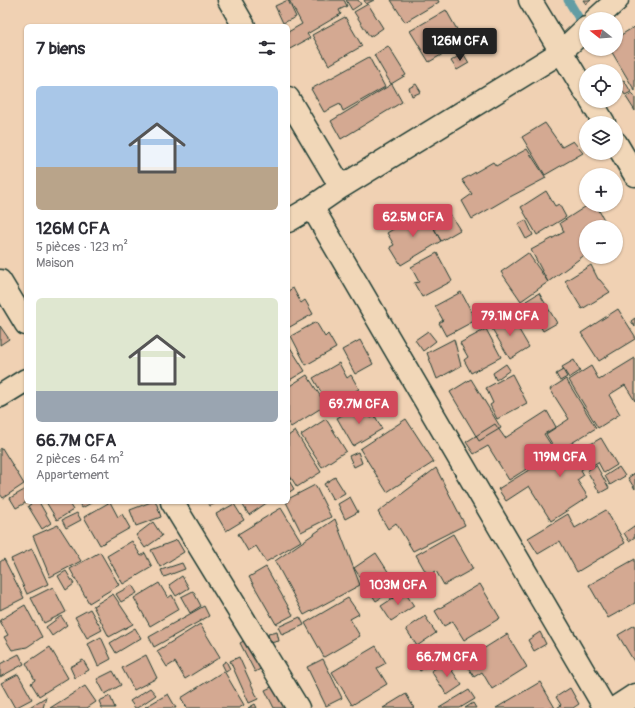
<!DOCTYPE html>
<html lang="fr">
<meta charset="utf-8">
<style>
:root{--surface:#fff;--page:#f7f7f7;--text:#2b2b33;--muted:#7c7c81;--accent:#d1495b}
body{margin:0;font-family:Pangolin,sans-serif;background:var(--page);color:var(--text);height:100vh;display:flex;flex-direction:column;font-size:15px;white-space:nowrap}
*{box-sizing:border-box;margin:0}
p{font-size:13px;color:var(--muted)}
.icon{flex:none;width:22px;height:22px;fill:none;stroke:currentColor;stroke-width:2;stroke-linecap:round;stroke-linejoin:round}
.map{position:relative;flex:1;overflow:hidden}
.drawer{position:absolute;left:24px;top:24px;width:266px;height:480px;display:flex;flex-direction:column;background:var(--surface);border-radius:6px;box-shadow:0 1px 3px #0004}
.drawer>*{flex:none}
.needle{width:26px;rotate:287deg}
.fabs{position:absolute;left:579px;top:12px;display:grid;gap:8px}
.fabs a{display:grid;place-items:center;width:44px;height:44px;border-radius:50%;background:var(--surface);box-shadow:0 1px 3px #0004;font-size:20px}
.price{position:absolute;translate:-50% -34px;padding:0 9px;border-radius:4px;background:var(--accent);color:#fff;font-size:13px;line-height:26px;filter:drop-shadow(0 1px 2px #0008)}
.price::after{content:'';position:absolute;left:50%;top:24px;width:12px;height:9px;margin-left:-6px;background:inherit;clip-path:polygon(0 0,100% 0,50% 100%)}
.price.active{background:#222;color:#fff}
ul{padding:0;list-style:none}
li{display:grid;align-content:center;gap:8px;height:212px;padding:0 12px}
li span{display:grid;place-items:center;height:124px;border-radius:6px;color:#555}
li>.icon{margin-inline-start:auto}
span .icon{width:72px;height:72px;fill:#fffc;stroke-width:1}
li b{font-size:17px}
h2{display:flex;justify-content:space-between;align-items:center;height:48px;padding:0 12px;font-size:17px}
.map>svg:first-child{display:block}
</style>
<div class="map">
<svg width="635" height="708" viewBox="0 0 635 708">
<rect width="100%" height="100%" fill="#f0d1b3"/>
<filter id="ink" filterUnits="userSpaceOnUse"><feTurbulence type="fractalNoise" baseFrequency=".025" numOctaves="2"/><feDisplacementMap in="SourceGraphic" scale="8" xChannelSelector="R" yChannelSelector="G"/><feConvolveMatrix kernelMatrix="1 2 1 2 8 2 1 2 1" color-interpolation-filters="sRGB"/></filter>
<g filter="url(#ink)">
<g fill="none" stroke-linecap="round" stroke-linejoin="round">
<!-- stream -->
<path stroke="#639da4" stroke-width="9" d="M568,0l12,20"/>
</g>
<!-- building -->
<path fill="#d4a992" stroke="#1f3d34" d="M288,0l8,17 -13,6 -8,-17z
M289,0h55l3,6 -8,4 2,4 -34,20 3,4 -22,12v-18l14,-8z
M346,0h12l3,4 -9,6z
M364,0h10l-8,4z
M391,0h47l1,2 -34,20z
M583,0h8l-5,4z
M368,4l15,24 -13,9 -16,-25z
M446,10l18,32 -35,20 -19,-31z
M345,17l17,29 -33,19 -17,-30z
M634,27l1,2v62l-25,-42h6v-11z
M388,46l18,29 -15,9 -17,-29z
M463,53l6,10 -12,7 -6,-9z
M369,57l16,30 -42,24 -3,-7 -16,8 -13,-23z
M624,80l7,12 -6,3 -7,-12z
M392,84l10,18 -61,37 -10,-18z
M416,84l5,8 -9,4 -3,-8z
M632,93l3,5v13l-9,-14z
M545,123l17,24 11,-6 10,12 -38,22 -23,-38z
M527,149l19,29 -38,20 -36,21 -10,-18 10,-7 -10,-14 31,-18 3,4z
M546,191l9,15 4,-2 7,13 -29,18 -16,-28z
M588,205h8l12,22h-22v27l-38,28 -17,-32 33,-18 -4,-9z
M424,210l17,31 -40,24 -11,-18 4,-2 -7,-12z
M450,214l10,16 -19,11 -9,-16z
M526,220l7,15 -7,4 -8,-15z
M437,253l15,28 -30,16 -8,-14 5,-1 -8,-15z
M528,253l20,29 -27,19 -20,-29z
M591,265l7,14 2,1 10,12 -28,17 -17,-28z
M293,288l8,15 4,-3 8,14 -25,14v-37z
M461,292l15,28 -30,16 -7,-13 4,-3 -8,-14z
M539,293l18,30 -14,8 -17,-30z
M618,309l17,27v3l-36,22 -18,-28z
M511,316l18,31 -19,12 -19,-32z
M635,318v9l-4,-6z
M316,322l9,15 3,-3 8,14 -30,17 -15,-29z
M0,326l9,13 -9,6z
M486,329l15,28 -30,16 -7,-13 4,-3 -8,-14z
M428,331l8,10 -13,10 -8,-11z
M454,339l7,27 -24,13 -10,-26z
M360,340l13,24 -18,10 -13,-24z
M288,344l17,27 -17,10z
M635,358v43l-10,-16 -16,10 11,19 -22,14 -29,-48 22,-14 8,14z
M574,360l6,11 -11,7 -7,-11z
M339,363l8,15 4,-3 8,14 -30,17 -16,-28z
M506,364l4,6 -14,10 -3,-7z
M563,370l4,7 -7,4 -4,-7z
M512,374l15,29 -30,16 -7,-14 3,-2 -7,-15z
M307,375l19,30 -35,22 -3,-4v-36z
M471,379l30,49 -22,13 -29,-49z
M566,379l30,49 -39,24 -11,-18 23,-15 -19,-30z
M362,404l9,14 4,-2 7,13 -29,17 -16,-28z
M547,411l9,16 -12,7 11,17 -46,29 -21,-34 -14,8 -8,-12 29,-18 10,14z
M326,419l20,32 -24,16 -21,-32z
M406,419l28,43 -47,30 -27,-43z
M295,431l26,41 -24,15 -9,-14v-37z
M601,438l16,27 -13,8 -6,-11 -10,6 -1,-2 -6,4 3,5 -7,5 11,17 -37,24 -22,-35 -23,15 -8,-12 70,-43 10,16 4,-2 -5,-8z
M2,448l22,36 -21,14 -3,-4v-45z
M358,452l4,11 -8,4 -5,-11z
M596,465l13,23 -9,5 -13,-22z
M619,467l6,9 -15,9 -5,-9z
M436,468l29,57 -52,26 -17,-28 -8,6 -10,-17z
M635,473v16l-7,-11z
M335,477l10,16 -12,7 -9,-16z
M288,479l6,10 -6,4z
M315,485l16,32 -30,15 -15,-30h2v-3z
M26,489v13h1l-11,6 -6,-10z
M350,497l8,15 -13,7 -7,-15z
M34,502h5l12,21 -9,6 -14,-23z
M46,502h22l5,8 -16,10z
M78,502h15l-11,6z
M110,502l8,15 4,-3 8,14 -30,17 -16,-28z
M151,502h5l5,15 -25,9 -6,-16z
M208,502h10l-8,4z
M241,502h27l-19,13z
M234,504l10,16 -18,11 -10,-17z
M281,508l20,33 -35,21 -10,-16 -8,5 -10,-17z
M606,510l19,33 -48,29 -17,-31 -22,13 -10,-16 40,-24 7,14z
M77,513l4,7 -15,8 -4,-8z
M335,519l25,66 -56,30 -29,-54z
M153,522l9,14 -17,12 -9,-13z
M58,525l23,36 -31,16 -17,-41z
M634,526l1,1v10l-6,4 -5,-8z
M453,534l20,35 -29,16 -8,-14 -8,5 -12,-21z
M177,540l7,12 -24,15 -9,-17z
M132,541l9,15 4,-3 7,14 -29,17 -16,-28z
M32,549l16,35 -21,10 -16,-35z
M100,552l19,33 -30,18 -19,-34z
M376,553l22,34 -22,14 -22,-33z
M4,559l20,39 -24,12v-48z
M635,559v44l-27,15 -19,-33z
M182,563l3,6 -21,8 -3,-7z
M266,567l27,48 -17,9 -27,-47z
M66,571l8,13 -8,6 -8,-14z
M182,576l7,12 -13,8 -7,-11z
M159,583l9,15 4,-3 7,14 -29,17 -16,-28z
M480,584l20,34 -36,22 -11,-18v-1l-9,5 -9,-15z
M132,585l5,8 -16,9 -5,-8z
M53,587l13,25 -22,11 -13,-25z
M193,591l8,15 -11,7 -9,-16z
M404,591l10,15 -23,15 -10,-15z
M113,594l20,30 -24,13 -16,-31z
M348,598l11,16 -9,5 10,17 -36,21 -19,-34z
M25,605l17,32 -15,10 -15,3 -8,-13 4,-2 -8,-14v-1z
M204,606l5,10 -55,31 -5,-10z
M90,609l12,21 -15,8 -12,-21z
M61,616l6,9 -15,11 -6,-9z
M425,616l11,17 -19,13 -11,-17z
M300,617l4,8 -22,10 -4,-8z
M200,624l20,33 -35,22 -10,-17 -8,5 -10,-16z
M635,625v38l-17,-28z
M135,628l6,10 -25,15 -6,-10z
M277,632l2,9 -9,2 -2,-9z
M540,632l6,12 -12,7 -6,-11z
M507,634l20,33 -35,22 -10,-17 -8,5 -10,-16z
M101,637l10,22 -13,7 -10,-22z
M251,637l15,29 -11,6 -15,-29z
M438,644l6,10 -24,17 -7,-10z
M376,646l10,17 -9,5 10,16 -35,21 -20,-33z
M50,647l18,31 -29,18 -8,-13 4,-3 -9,-17z
M19,654l5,10 -24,13v-13z
M146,655l11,23 -23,12 -12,-22z
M239,657l19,42 -9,4 -19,-42z
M323,659l19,39 -16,8 -19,-39z
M83,660l6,10 -14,8 -5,-11z
M226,661l4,8 -4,3 -4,-8z
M446,662l16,23 -15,10 -16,-24z
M113,671l8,14 -16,9 -8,-15z
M224,671l20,34 -5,3h-52l-6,-10z
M18,674l14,25 -17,9 -14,-25z
M540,682l15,26h-59z
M280,683l12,25h-18l-9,-18z
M85,686l11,16 -9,6h-37z
M150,688l6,7 -19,13h-2l-5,-7z
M570,688l9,16 -6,4h-16l4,-3 -5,-8z
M469,690l6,9 -15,9h-21z
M168,694l8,14h-30l-1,-1z
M406,694l8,14h-31z
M110,696l5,12h-13l-3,-7z
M46,697l-3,11h-15z
M473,703l3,5h-11z
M255,704l2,4h-9z"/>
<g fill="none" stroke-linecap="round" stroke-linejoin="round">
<!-- street casing -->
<g stroke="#1f3d34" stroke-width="25">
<path id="street" d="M229,0l15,26
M530,0l56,93
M596,19l21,-19
M288,98l53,89
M591,101l13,22
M616,143l19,32
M312,207l293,501
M288,221l24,-14 29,-20 220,-135 25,-24
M0,281l26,43
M0,396l26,-16
M172,502l126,206
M615,708l20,-13"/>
</g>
<!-- street -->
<use href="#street" stroke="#f1d7b8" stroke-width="22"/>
</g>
</g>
</svg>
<div class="fabs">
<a><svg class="needle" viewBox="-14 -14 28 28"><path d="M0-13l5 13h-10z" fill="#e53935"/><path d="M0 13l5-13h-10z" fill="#7c7c81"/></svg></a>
<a><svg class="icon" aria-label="locate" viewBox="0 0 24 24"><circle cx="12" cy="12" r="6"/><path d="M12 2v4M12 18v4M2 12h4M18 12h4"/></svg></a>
<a><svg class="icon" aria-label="layers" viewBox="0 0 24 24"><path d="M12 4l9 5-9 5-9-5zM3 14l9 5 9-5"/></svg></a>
<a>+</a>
<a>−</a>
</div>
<b class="price active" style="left:460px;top:62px">126M CFA</b>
<b class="price" style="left:413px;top:238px">62.5M CFA</b>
<b class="price" style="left:510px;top:337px">79.1M CFA</b>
<b class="price" style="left:359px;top:425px">69.7M CFA</b>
<b class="price" style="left:560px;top:478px">119M CFA</b>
<b class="price" style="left:398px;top:606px">103M CFA</b>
<b class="price" style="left:447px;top:678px">66.7M CFA</b>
<section class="drawer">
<h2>7 biens<svg class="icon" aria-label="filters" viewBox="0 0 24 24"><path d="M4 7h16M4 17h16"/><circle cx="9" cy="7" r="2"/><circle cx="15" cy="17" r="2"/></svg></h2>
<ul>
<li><span style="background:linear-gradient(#a9c7e8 65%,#b9a48a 0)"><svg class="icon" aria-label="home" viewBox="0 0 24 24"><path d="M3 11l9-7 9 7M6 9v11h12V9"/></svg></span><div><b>126M CFA</b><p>5 pièces · 123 m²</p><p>Maison</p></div></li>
<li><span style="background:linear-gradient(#dfe7d0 75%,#9aa5b1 0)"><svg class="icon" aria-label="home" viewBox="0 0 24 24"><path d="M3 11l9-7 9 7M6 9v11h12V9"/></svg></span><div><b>66.7M CFA</b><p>2 pièces · 64 m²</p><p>Appartement</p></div></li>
</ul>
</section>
</div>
